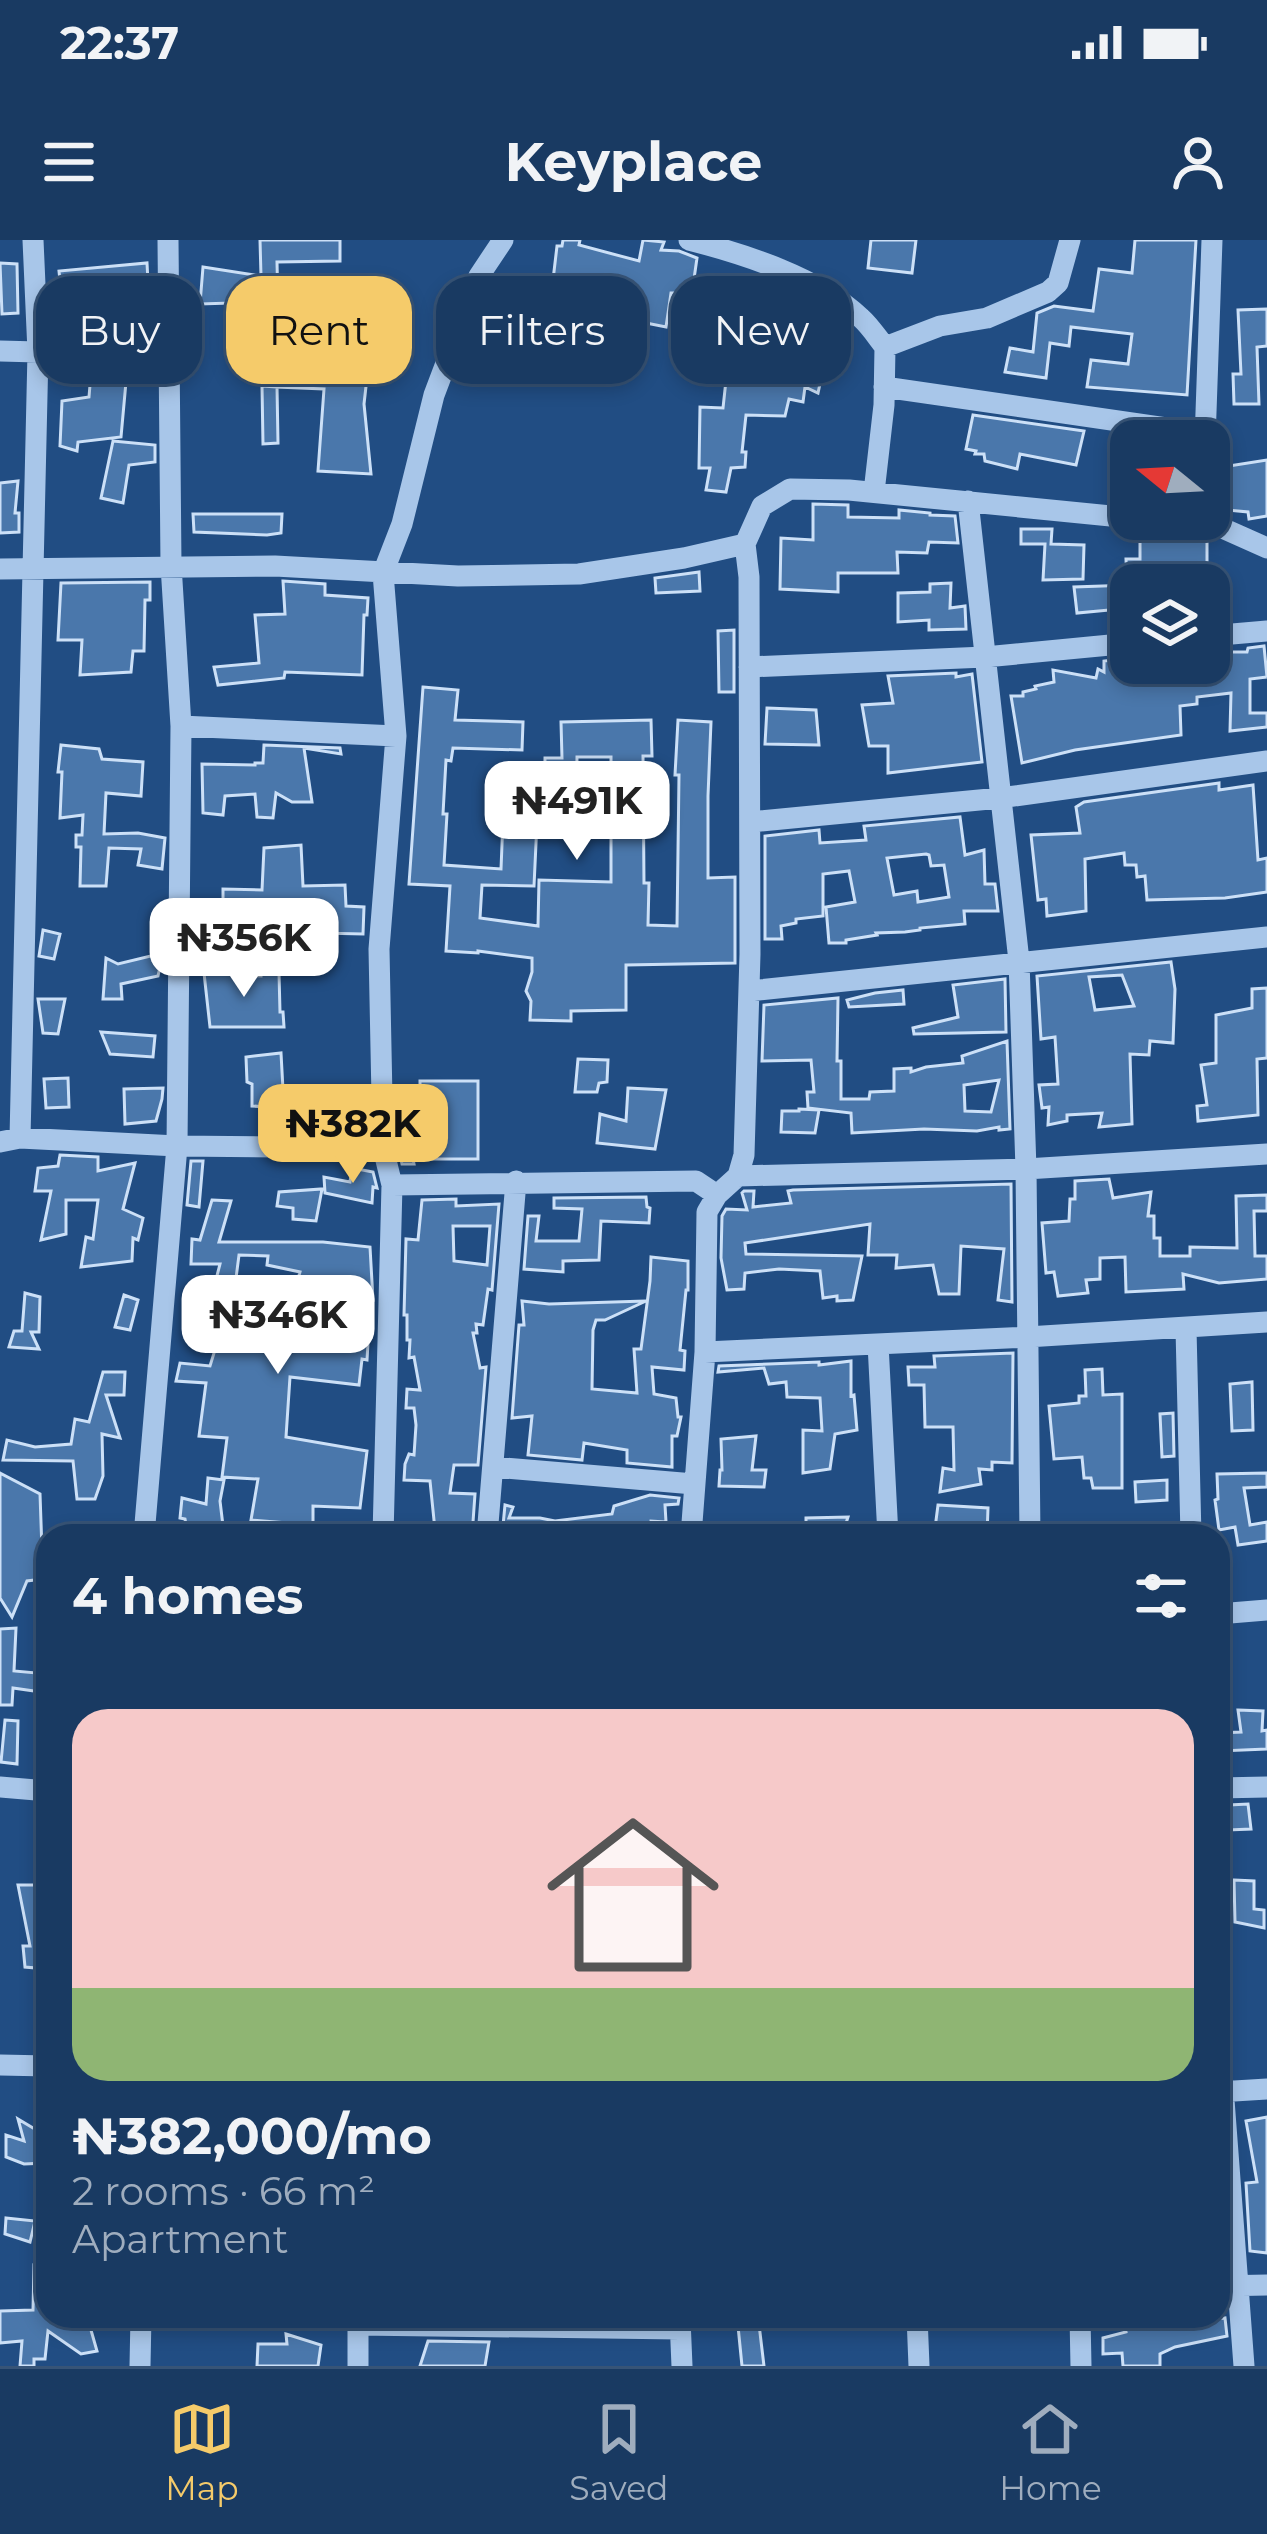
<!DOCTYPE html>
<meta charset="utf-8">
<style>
:root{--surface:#193a62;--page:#224168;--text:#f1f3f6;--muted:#9fadbe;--line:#375477;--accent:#f5cb6a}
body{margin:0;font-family:Montserrat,sans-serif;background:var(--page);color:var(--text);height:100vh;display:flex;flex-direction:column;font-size:45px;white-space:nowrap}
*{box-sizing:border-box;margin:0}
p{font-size:39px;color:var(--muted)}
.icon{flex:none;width:66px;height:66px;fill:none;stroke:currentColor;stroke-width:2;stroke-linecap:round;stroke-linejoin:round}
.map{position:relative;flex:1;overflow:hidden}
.side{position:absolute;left:36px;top:1284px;width:1194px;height:804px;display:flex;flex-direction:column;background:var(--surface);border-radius:36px;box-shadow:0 6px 18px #0003,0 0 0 3px var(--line)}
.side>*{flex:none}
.banner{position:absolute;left:36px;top:36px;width:1197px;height:108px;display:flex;gap:24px}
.needle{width:78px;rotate:288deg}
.tools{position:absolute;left:1110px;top:180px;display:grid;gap:24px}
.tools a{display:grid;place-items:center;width:120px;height:120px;border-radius:24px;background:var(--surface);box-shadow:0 6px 18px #0003,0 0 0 3px var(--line);font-size:60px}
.price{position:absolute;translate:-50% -102px;padding:0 27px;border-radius:24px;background:#fff;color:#222;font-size:39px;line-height:78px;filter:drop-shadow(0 3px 6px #0008)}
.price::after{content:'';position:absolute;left:50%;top:72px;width:36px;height:27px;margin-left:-18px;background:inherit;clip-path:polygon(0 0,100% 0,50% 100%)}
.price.active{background:var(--accent);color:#111}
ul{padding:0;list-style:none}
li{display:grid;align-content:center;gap:24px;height:636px;padding:0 36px}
li span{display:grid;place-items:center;height:372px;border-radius:36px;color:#555}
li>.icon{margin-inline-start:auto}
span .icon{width:216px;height:216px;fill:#fffc;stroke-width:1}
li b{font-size:51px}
h2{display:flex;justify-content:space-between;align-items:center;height:144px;padding:0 36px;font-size:51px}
.tag{padding:0 42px;border-radius:36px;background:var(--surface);box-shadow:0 6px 18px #0003,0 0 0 3px var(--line);font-size:42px;line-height:108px}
.tag.active{background:var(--accent);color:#111}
.status{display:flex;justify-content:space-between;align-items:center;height:84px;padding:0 60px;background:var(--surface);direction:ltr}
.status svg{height:33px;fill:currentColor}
header{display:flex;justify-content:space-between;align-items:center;height:156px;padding:0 36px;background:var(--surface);font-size:54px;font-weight:700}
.tab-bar{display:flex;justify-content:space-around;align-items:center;height:168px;border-top:3px solid var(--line);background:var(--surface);font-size:33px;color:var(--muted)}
.tab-bar a{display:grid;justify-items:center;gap:6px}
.tab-bar .active{color:var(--accent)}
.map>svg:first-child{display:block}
</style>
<div class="status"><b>22:37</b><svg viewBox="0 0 49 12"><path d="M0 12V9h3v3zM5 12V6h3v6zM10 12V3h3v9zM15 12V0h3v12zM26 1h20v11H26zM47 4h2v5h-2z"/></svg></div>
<header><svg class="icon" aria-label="menu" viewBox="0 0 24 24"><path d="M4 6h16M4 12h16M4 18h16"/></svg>Keyplace<svg class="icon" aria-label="person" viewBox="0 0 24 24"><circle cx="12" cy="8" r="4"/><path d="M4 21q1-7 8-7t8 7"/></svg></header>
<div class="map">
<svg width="1267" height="2126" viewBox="0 0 1267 2126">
<rect width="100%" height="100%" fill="#214d83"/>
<!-- building -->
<path fill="#4a77ab" stroke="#cce0f7" stroke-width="3" fill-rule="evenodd" d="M260,0h80v21l-63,1 1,44h-17v-4l-61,2 3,-37 58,9z
M563,0h17l-1,5 60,16 4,-21 21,2 -3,8 18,1 18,7 -5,35h-21l-5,34 -30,-6v-4l-52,-1 -45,-5 3,-34 11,3 4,-34h5z
M871,0h45l-4,33 -44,-5z
M1135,0h61l-9,155 -100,-8 4,-27 37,4 4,-30 -61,-7 -2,19 -19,-3 -4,35 -41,-6 5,-24 23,4 4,-39 17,-7 39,5 6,-42 33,4z
M0,23l17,1 1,49 -16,1z
M147,23l3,57 -20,1 2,-16 -33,3 2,20 -43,8v-27l5,1 -4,-39z
M700,43l61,12 -1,21 38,1 2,-15 21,4 17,13 -3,20 -12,31 -5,23 -13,-6 -2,15 -14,-3 -4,17 -39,-1 -4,37h4l-1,15 -14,1 -5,24 -20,-2 4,-22h-11l1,-61 23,1 6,-55 -34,-3z
M1267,69v37l-10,1 2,57h-25l-1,-30h8l-3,-64z
M111,94l19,4 -9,99 -43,5 -1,9 -17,-5 2,-45 27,-4 2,-24 21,-10z
M370,111l-6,53 7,70 -53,-3 6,-82 -47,-2 4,-33 32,8v-6z
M262,146l15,1 1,56 -15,1z
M973,175l111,16 -8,34 -56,-11 -3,15 -32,-8 -1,-7h-9l1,-3 -10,-2z
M113,201l42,4v17l-26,3 -6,38 -22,-5z
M1218,207h11v19l38,-6v56l-18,3 -1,-7 -32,-3 2,-34h-3v-23z
M18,241l-3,32h4v19l-19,1v-50z
M813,264l35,1v12l51,1v-8l31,3v2l25,1 3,27 -29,-1 -2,11 -30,-1 1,21h-60v19l-58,-3 1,-51 32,2z
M193,274h89l-1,19 -14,2 -73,-3z
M1021,289h31l-1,15 33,1 -1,34 -40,1 2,-36h-24z
M1140,293l67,6v27l-19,-1 -2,20h-59l-1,-26h14z
M699,332l1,19 -44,2 -1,-15z
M283,341l42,3v11l43,3 -1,17h-3l-2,60 -77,-3 -1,6 -66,7 -4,-18 45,-4 -4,-48 30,-1z
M150,342v18h-5l-1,51h-11l-2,21 -51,3 2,-35h-24l3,-57z
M951,343l-1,25 15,-2 1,23 -37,1v-10l-31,2v-29l32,-1v-8z
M1131,345v23l-54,5 -3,-26z
M734,390v62h-15l-1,-61z
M1264,406l3,31 -17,2v34h17v14l-37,4 1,-38 -34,4v7l-17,2 1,29 -106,15 -53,13 -11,-67h12v-4l13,-3 -1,-3 19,-4 -1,-12 43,8 2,-9 6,3v-11l27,-3v5h41v11l55,-3 -4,-19h24l1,-4z
M956,433v4l16,-3 10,88 -94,11v-27h-19l-7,-41 31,-2 -5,-27z
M423,447l35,3 -3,30 68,2 -1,28 -69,-2 -2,13 -5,-1 -3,54h4l-3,51 57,4 2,-49 34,2 -3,64 -52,-1 -2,33 58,8 1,-46 72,2v-125h-34l-1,69h-32l1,-68h17l-1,-36 90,-2 1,36h-9l1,127h5l-1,42 29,1 2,-151h-4l3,-55 33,2 -3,74v82l27,-1v86l-109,2v45l-55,1v10l-41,-1 1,-19 -5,-10 6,-19v-14l-54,-7v2l-32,-2 4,-65 -41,-2z
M767,468l49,2 3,35 -54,-1z
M61,505l38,4 3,10 41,3 -2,34 -35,-3 -2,41 34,-1 27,5 -3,31 -24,-4 3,-16 -32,-1 -3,38h-26l1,-39h-5v-12h6l1,-20 -23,3 2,-46h-4z
M264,505l76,3 1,6 -37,-6 8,54h-20l-16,-9 -3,25 -16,-1 -2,-23 -30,2 -2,19 -20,-2 -1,-49 53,1v-2h8z
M1219,543v7l34,-5 5,75 9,-2v34l-42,6 -78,2 -2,-24 -8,1 -1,-12h-11l-1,-12 -39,6 1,52 -39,5 -1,-17 -8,1 -7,-65 49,-2 -4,-26 8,-5z
M960,577l5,38 19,-5 1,34h10l3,27h-34l1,13 -45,4v2l-15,2 -29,1 1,2 -31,5v3h-17l-3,-36 29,-5 -6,-31 -26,3v42l-27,3v4l-15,3 1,13h-17v-103l54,-6 1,13 46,-3 -2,-14zM926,614l3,1 2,11 13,-1 5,32 -31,5 -1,-11 -23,4 -7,-37z
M301,605l2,41 42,-1 1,21 18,1 -1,27 -44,-1 -5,38 -32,1 2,-42 -22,-2v-11l-39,-2v-26l39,1 2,-42z
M43,690l17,4 -6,25 -15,-3z
M163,713l-5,23 -37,8 1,15h-19l3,-41 12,6z
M1171,722l4,27 -2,54 -23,-2 -1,14 -19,-1 2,70 -33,3 3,-14 -35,2v6l-19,4 1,-18 -7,1 -3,-23 19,-1 -3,-47 -14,2 -4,-63zM1122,735l12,31 -39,4 -6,-33z
M261,731l18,2 1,39h3l1,15h-74l-6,-54 57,3z
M1005,739l1,53 -92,2 -1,-6 45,-11 -5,-32z
M1267,748v70l-10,1 1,56 -60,6 -1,-15 10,-1 -6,-40 15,-2v-48l36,-7v-19z
M903,750l1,14 -55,3 -2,-7 28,-7z
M838,758l-1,63h4v38h28l1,-7 24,-1v-22l17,-1v4l15,-5 37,-4 -1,-7 45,-15 3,88 -11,1v-3l-22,4 -53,-2 -72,4 -1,-20 -43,-5 -1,-16h7l-3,-32 -49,1 2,-56zM999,840l-8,32 -26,-1 -1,-26z
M38,759h27l-7,35 -15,-1z
M101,792l54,4 -2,21 -43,-3z
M281,813l3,55 -32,-2v-22l-5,-2 -1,-25z
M578,819l30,1 -1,22 -8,1 -2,9h-22z
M68,838l1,29 -23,1 -2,-29z
M420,841h58v78h-65l1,5h-12l-4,-18 -1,-34 23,1z
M163,848l-1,11 -6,22 -31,3 -1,-35z
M628,848l38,2 -11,59 -58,-6 3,-29 26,7z
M799,869l20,1 -4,23 -34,-1 1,-21h17z
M60,915l38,2v14l37,-8 -12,46 20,9 -5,22 -5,-2 -1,23 -51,6 5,-30 7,2 5,-39h-32v34l-25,6 10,-49h-16l3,-23 20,-2z
M191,921h12l-4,46 -12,-2z
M352,928l21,4 4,16 -4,-1 -1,16 -47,-10 -1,-16 26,5z
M1109,939l4,19 38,-6 -3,24h6v22h6v18h30v-9l47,1 -1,-52 31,-1v16h-13l1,45h12v23l-48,4 -36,-9 1,15 -58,3 -1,-35 -25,1v21l-14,1 2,13 -30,3 -4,-24 -8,1 -4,-50 27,-2 1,-22h5v-18z
M1011,944l1,118 -14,-2 6,-51 -43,-3 -2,48h-20l-6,-29 -37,3 1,-13h-29l2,-31 -125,19 1,11 116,2 -9,44 -16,1v-5l-14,2 -3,-27 -41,-2 -34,4 -1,16 -17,1 -6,-32 1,-42 4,-7 21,1 -5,-17 2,-2h10l-1,16 38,-4 -3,-12 5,-1z
M322,949l-6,32 -23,-2v-11l-16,-2 2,-14z
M646,957l1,10 3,1 -1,15 -48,-2 -2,39 -36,1v11l-39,-3 4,-53h11l-3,25h43l3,-32 -28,-1v-10z
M456,959v7l43,-2 -7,86 -4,-1 -5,36 -7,-1 1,9h-4l7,35 6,-1 -8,98h-24l-4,28 25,1 -3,42h-25v-6h-12l-5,-49 -26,-1 1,-16 4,-10 5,1 2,-30 -2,-17h-8l1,-19 13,1 -6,-33 -5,1 1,-18h-3v-25h-3l2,-76 12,1 4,-40zM453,986h37l-3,39 -33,-4z
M212,960l19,1 -12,41h104l47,5 3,53 -46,-7 1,-9 -30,-5 2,-7 -33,-7 1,-9 -29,-1 -4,31 7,1 -3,20h5l-1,20 125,16 -1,17 -5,-1 -3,26 -69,-8 -4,60 81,14 -7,57 -47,-2v19l-62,-5 7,-41 -36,-2 5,-39 -28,-2 7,-53 -30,-2 4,-18 30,3 9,-29h-11l1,-30 11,-43h-29l1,-25 8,1z
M651,1017l37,4v29h-2l-6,60 5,1 -1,19 -32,-3 2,27 22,4 2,19h3l-4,19h-5v31l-45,-4v-13l-43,-7 -2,17 -54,-5 4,-39 -20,2 7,-93h5l-2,-24 27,3 97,-3 -41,19h-9l-3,10 -1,59 45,4 -3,-44h7l9,-68z
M25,1053l15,4 -1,35h-8l8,17 -30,-2 5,-16h8z
M124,1055l14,5 -8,30 -15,-3z
M1013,1113l-1,110 -20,-1v8l-13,-1 2,15 -41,8 3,-24 11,2 -1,-43h-28l-1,-42h-15l-1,-18h27l-1,-11z
M851,1121v35l3,-1 3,35 -22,4 -5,35 -27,4v-43l19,1 -2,-33 -33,-1 -1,-15 -17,2 -5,-16 -46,4 1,-6 100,-4v3z
M1102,1129l1,26 19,-1v94h-29l-2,-10h-7l-2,-21 -28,2 -5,-53 30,-3v-7h7l-1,-26z
M103,1132h22l-1,23h-18l14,43 -18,-4 1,42 -8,23h-18l-4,-38 -70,-1 4,-20 28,7 36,-3 4,-25 14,3z
M1252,1142l1,48 -21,1 -2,-47z
M1173,1173l1,43 -12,1 -2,-43z
M756,1196l-4,34h14l-2,17 -45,-1 1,-16h2l-1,-31z
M0,1233l40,21 3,85 -16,2 -15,36 -12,-19z
M1267,1233v14l-23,1 6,37 17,-3v19l-29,4 -3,-18 -16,3 -4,-30 3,-1 -1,-25z
M208,1238l16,2 -4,21 4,33 -36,2 -3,-17 -5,-1 2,-20 24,6z
M1167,1240v20l-31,2 -1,-20z
M650,1255l29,3 -1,6 -13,1 1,17 -15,-1 -1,15h-64l-1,-5 -40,5h-43l3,-31 8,2 -4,11h31l15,3 57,-7 2,-8z
M938,1265l50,3 -1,28h-53z
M848,1277l-6,19h-36v-18z
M16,1388l-2,43 34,3v19l-35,-5 -1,17h-12v-76z
M1238,1470l25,1 -1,20 5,-1v19l-47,2 -1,-18 22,-1z
M5,1480l13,1 -1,43 -16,-2z
M1248,1564l3,25 -23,1 1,-25z
M1234,1640l20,1v28l10,1v18l-29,-6z
M18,1645h17l6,37 7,1v46l-23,-2 -2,-21h7z
M1267,1877v136l-17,-2 -4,-68 11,-1 -11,-61z
M18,1879l20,12 7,32 -21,1 -18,-7v-22l18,6z
M6,1978l29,3 -5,21 -25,-8z
M34,2025l14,3v48h39l10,35 -16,3 -33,-23 -3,28h-11v7h-14l2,-25 -22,2v-32l33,-1z
M737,2076h21l6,50h-22z
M1123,2076h48l-1,6h4l-1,2 52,-6 2,18 -52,11 -15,7v12h-37l-1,-13 -19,1v-16l23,-6z
M286,2094l35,11 -3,21h-61l1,-22h29z
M428,2101l61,1 -4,24h-65z"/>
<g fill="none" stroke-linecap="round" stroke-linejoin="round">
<!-- minor -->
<path stroke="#a8c6e9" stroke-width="21" d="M689,0c55,14 129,37 172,78 9,8 16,19 24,29l-1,58 -10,87
M885,107l55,-21 47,-8 61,-26 10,-9 12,-43
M0,111l38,1
M884,147l303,44
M1205,201l7,-201
M968,261l51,460 7,208 4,367
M1145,279l45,4 12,-4 65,29
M0,329l275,-3 183,10 121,-2 105,-16 61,-14
M1209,396l58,-5
M749,427l236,-10 146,-14
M181,486l215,10
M750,582l250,-24 267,-37
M749,751l518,-54
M20,898l18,-786 -5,-112
M0,902l20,-4 157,8 206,2
M738,936l288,-7 241,-15
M392,945l304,-4 21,14
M1186,1089l5,207
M878,1104l10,192
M705,1112l322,-15 240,-15
M493,1227l201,17
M144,1296l33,-390 4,-420 -10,-161 -3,-325
M383,1296l9,-351 -9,-37 -4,-199 17,-213 -13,-163 19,-49 32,-129 45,-119 24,-36
M487,1296l29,-355
M691,1296l14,-184 2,-140 10,-17 21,-19 6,-21 6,-201 -1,-377 -4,-33 17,-38 28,-17 59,1 282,28
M1218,1374l49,-4
M0,1547l48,4
M1218,1548l49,-1
M1218,1780l26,346
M0,1825l48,1
M1218,1852l49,-3
M1218,2046l49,-1
M917,2076l2,50
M1080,2076l1,50
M680,2079l2,47
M358,2085l322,4
M140,2126l1,-50
M358,2126v-50"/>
</g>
</svg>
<div class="tools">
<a><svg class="needle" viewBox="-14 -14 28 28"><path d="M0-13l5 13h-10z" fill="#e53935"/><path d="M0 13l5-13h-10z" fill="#9fadbe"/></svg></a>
<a><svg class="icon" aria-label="layers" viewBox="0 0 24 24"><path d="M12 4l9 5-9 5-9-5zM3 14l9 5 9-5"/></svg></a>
</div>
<b class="price" style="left:577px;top:623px">₦491K</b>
<b class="price" style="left:244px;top:760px">₦356K</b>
<b class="price active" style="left:353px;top:946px">₦382K</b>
<b class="price" style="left:278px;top:1137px">₦346K</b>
<div class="banner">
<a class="tag">Buy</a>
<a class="tag active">Rent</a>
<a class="tag">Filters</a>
<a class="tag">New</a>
</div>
<section class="side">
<h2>4 homes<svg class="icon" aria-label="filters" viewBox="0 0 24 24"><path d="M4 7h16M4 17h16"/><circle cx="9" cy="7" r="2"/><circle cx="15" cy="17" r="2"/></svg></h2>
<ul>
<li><span style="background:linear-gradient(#f6c9c9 75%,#8fb573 0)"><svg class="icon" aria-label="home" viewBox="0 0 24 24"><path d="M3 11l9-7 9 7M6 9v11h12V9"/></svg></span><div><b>₦382,000/mo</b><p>2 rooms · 66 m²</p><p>Apartment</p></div></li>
</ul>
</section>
</div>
<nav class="tab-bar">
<a class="active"><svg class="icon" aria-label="map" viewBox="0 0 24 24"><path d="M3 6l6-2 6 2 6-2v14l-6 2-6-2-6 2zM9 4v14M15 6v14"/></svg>Map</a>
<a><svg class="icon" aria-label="saved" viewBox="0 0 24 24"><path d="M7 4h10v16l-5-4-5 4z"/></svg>Saved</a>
<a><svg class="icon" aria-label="home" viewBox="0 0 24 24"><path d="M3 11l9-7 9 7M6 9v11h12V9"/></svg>Home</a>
</nav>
